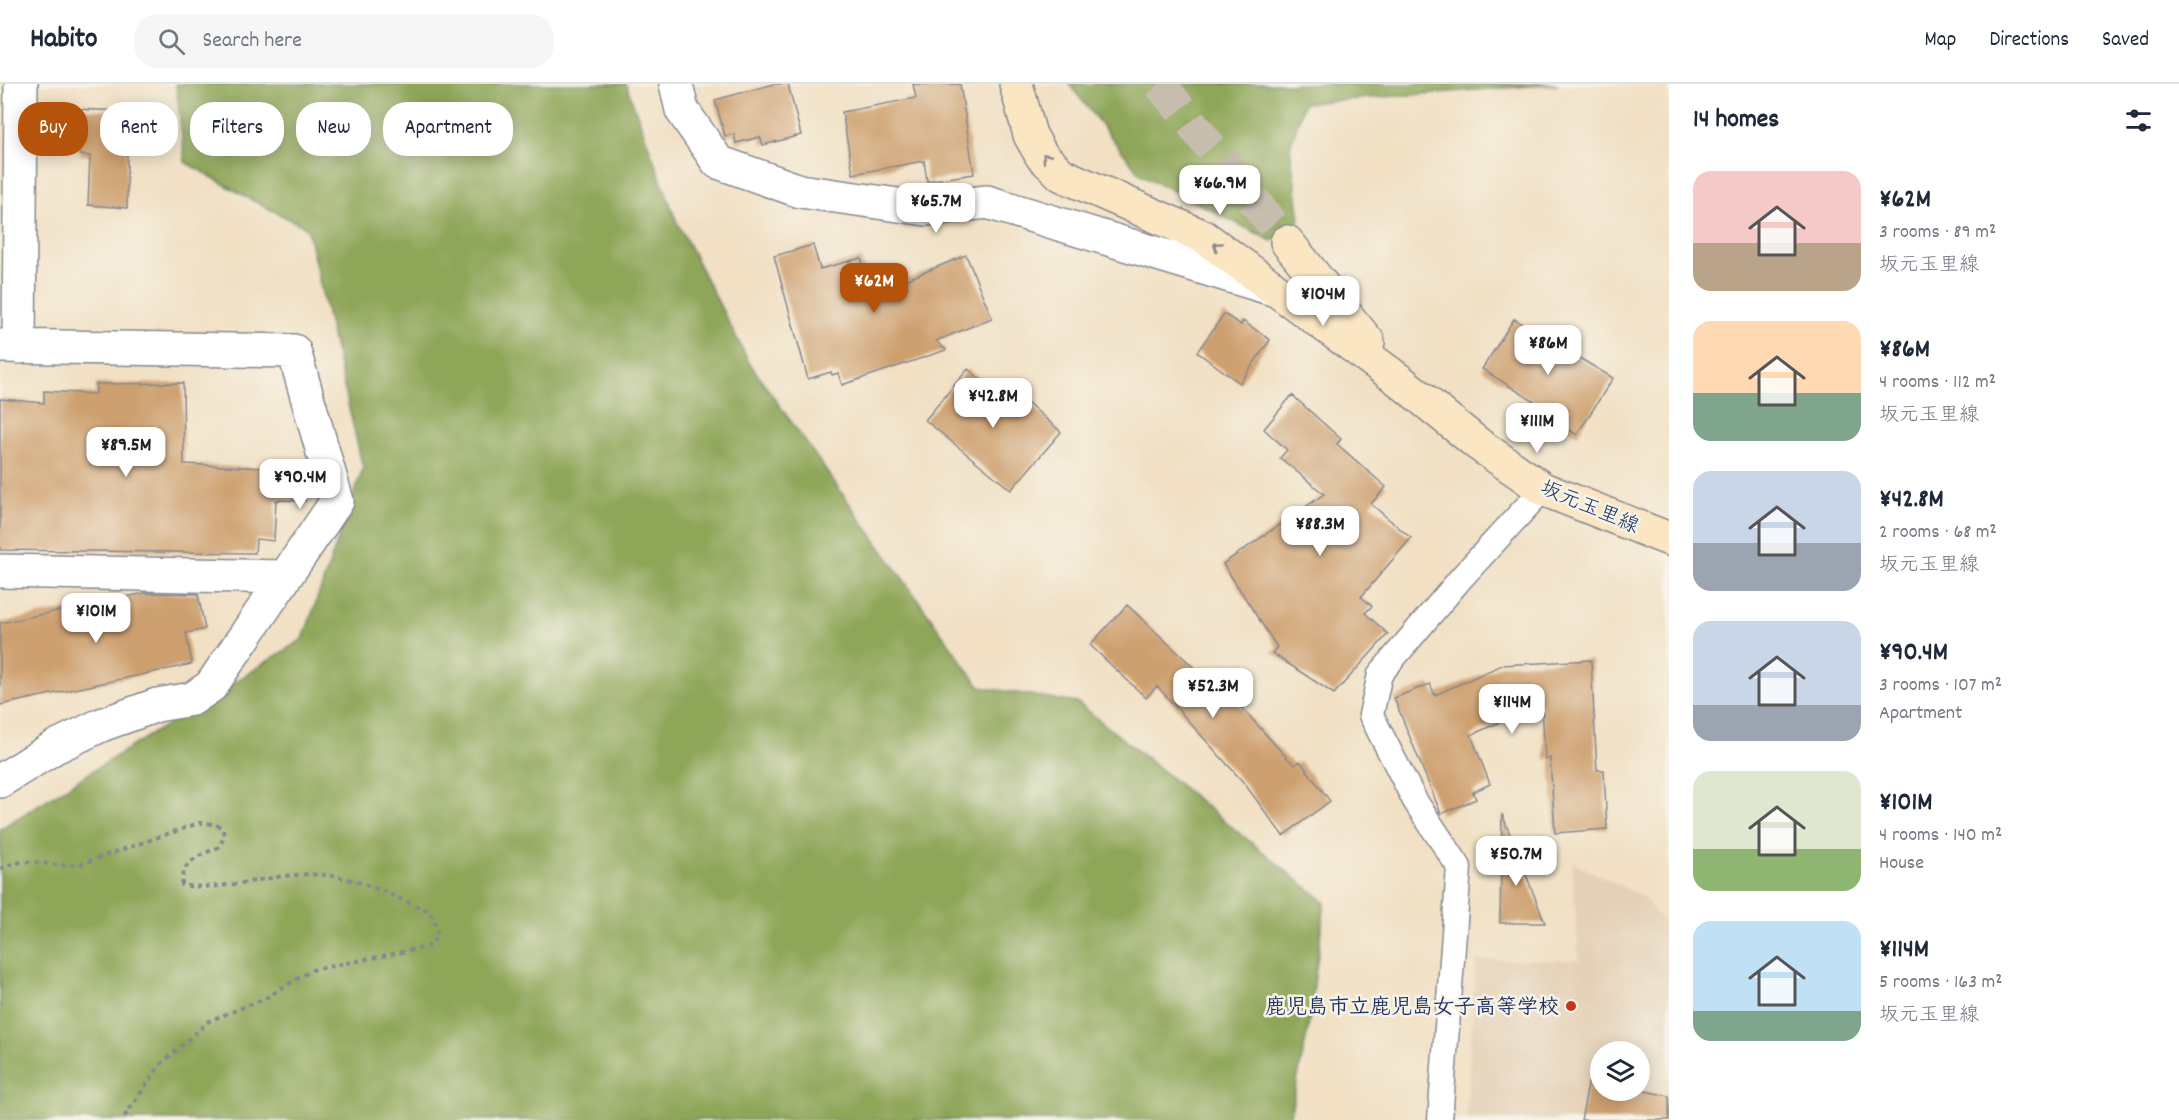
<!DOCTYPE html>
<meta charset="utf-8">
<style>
:root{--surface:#fff;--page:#f6f6f7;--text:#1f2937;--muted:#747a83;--line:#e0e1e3;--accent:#b45309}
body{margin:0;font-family:Dekko,"Klee One",sans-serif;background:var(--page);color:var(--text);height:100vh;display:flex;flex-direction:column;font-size:22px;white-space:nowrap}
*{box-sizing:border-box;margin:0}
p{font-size:20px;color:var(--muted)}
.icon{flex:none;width:33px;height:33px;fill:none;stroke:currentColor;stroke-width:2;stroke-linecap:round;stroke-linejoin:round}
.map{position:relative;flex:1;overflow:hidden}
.sheet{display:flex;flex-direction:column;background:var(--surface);width:510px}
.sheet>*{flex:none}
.guide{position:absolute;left:18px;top:18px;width:570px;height:54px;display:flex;gap:12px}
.controls{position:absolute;left:1590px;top:957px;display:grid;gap:12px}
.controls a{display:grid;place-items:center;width:60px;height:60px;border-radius:50%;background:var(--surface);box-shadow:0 3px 15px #0003;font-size:30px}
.price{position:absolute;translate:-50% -51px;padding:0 14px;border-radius:12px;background:#fff;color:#222;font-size:20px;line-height:39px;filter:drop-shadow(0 2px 3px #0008)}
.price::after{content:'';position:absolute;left:50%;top:36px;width:18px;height:14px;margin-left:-9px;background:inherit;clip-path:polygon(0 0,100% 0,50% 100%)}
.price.current{background:var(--accent);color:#fff}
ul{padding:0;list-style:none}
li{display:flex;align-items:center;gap:18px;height:150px;padding:0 24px}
li span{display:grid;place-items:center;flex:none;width:168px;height:120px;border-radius:18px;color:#555}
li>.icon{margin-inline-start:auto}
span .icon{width:72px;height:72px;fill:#fffc;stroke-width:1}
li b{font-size:26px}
h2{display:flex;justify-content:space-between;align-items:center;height:72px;padding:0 24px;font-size:26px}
.tag{padding:0 21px;border-radius:24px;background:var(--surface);box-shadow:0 3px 15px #0003;font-size:21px;line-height:54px}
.tag.current{background:var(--accent);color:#fff}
header{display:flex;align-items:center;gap:36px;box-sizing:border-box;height:84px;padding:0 30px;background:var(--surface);border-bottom:2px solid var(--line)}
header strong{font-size:28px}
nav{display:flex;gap:33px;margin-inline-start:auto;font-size:21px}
.search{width:420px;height:54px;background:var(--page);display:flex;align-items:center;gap:15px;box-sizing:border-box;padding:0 21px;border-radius:24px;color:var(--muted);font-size:22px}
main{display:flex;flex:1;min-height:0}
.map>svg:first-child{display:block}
</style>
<header>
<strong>Habito</strong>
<div class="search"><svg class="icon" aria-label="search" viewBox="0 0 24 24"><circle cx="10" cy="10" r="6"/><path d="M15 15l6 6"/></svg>Search here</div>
<nav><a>Map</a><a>Directions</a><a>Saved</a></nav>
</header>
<main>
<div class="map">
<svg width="1669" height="1036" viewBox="0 0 1669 1036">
<rect width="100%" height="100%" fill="#f7f3e8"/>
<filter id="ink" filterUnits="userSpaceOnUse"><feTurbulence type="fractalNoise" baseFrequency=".0167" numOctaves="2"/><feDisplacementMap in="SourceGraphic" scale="12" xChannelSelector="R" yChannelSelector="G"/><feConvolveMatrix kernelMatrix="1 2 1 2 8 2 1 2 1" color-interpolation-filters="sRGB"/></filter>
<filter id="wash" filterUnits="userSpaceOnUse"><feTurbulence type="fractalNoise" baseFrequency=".008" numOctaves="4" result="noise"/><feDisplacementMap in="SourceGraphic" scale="24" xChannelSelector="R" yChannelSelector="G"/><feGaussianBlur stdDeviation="1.35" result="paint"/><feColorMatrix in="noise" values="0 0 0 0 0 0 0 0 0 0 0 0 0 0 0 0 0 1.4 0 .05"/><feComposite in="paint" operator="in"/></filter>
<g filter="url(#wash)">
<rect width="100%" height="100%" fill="#f1e0c3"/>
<!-- built -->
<path fill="#e4d0b6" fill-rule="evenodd" d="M1572,778l71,35 26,32v191h-203l10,-160h103zM1600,968h40v38h-40z"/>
<!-- forest -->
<path fill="#8ea658" stroke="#546a5b" stroke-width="1.5" d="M176,0h450l50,136 74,144 230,323 98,16 247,199 -17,127 -19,91h-1289v-291l303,-190 60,-171 -56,-240 -57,-29 -65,-37z
M1069,0h489l-254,19 -14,44 10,72 -28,22 -132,-67z"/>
<g id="blocks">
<!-- building -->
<path fill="#cea06f" d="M774,0h14l13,51 -38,10 -3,-8 -24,6 -2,-9 -9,2 -10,-36z
M913,0h47l14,90 -47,7 -3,-20 -71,13 -11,-62 74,-14z
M70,25l57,2v97l-39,-3 2,-49 -10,-1v-4l-12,-1z
M813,161l7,24 41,-11 11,36 94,-39 26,63 -56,23 10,9 -104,35 -4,-12 -6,2 -1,-3 -23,7 -34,-123z
M1224,230l17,11 2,-4 27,19 -30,43 -43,-31z
M1514,235l99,59 -36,57 -34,-22 3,-4 -64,-40z
M968,285l52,43 8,-9 33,29 -50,58 -86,-70z
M183,299l1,81 122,6 -1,31 -29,-1 -2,41 -18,-2 -1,14 -255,-3v-151l44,4v-12l52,3v-10z
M1292,311l49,44 -4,5 49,43 -15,17 40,34 -50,59 11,9 -7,7 23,21 -54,60 -62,-41 5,-6 -54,-83 101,-70 -44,-36 7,-8 -23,-21z
M145,509l53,1 7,35 -19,4 6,31 -192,41v-82z
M1127,521l74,69 6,-5 80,89 8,7 5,-4 30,40 -47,35 -39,-53 -87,-97 -11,12 -56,-53z
M1591,576l6,110h7l3,59 -52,4 -5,-75 -5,2 -3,-57 -71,32 19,49 -17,8 3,7 -35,15 -47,-116 36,-14 5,11 67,-30z
M1502,730l43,109h-45z
M1589,996l11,2v8h40l29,6v24h-88z"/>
</g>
</g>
<g filter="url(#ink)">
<use href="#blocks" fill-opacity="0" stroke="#868890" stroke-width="1.5"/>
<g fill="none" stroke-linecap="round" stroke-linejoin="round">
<!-- secondary-tunnel -->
<path stroke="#c6bdaf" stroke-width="33" stroke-dasharray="33 16" stroke-linecap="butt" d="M1160,0l127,158"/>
<!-- lane casing -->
<g stroke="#868890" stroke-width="27">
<path id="lane" d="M1440,1036l19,-253 -44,-66 -44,-86 9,-41 82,-97 81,-88"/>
</g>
<!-- street casing -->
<g stroke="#868890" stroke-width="36">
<path id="street" d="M676,0l6,26 36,52 82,29 126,18 61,-7 286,87
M0,262l294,5 43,150 -126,185 -19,13 -35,6 -56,20 -46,22 -55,34
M19,263l2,-263
M0,487l285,6"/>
</g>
<!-- secondary casing -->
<g stroke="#868890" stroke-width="36">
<path id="secondary" d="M1016,0l14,51 12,21 20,19 142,62 195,143 79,64 65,45 126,50
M1287,158l81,100"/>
</g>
<!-- path -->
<path stroke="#868890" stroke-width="4" stroke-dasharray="4.5 4.5" stroke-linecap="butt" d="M0,785c27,-15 48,-1 78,-4l121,-42 17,1 7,5 1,8 -5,10c-19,9 -38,13 -37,38 47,8 95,-15 142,-10 36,3 72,23 105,36l8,16v10l-10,10 -115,23 -48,29 -55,22 -49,44 -38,55"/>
<!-- lane -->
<use href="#lane" stroke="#fff" stroke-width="24"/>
<!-- street -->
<use href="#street" stroke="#fff" stroke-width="33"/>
<!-- secondary -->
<use href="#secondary" stroke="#fbe6c3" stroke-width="33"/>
</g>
<!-- one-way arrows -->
<defs><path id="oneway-chevron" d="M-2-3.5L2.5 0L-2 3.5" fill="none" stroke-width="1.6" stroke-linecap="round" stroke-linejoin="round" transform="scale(1.5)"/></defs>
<g stroke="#8b8a90">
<use href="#oneway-chevron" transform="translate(1046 73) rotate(-131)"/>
<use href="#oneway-chevron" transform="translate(1217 162) rotate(-144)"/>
</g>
</g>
<!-- markers -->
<circle fill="#c8321e" stroke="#f7f3e8" stroke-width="2" cx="1571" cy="922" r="6"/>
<g text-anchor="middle" stroke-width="5" stroke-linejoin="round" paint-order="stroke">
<!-- street labels -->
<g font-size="21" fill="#1b2f5e" stroke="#f7f3e8">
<text transform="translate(1590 422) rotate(23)" y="7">坂元玉里線</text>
</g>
<!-- poi labels -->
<g font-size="21" font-weight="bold" fill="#1b2f5e" stroke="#f7f3e8" text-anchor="end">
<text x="1559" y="929">鹿児島市立鹿児島女子高等学校</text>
</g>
</g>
</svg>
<div class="controls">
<a><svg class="icon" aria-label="layers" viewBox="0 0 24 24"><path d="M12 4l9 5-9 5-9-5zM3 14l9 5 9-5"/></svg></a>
</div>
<b class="price" style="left:1220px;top:132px">¥66.9M</b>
<b class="price" style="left:936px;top:150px">¥65.7M</b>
<b class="price current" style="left:874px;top:230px">¥62M</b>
<b class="price" style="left:1323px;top:243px">¥104M</b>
<b class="price" style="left:1548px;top:292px">¥86M</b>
<b class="price" style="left:993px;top:345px">¥42.8M</b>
<b class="price" style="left:1537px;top:370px">¥111M</b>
<b class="price" style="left:126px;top:394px">¥89.5M</b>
<b class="price" style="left:300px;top:426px">¥90.4M</b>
<b class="price" style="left:1320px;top:473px">¥88.3M</b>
<b class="price" style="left:96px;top:560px">¥101M</b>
<b class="price" style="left:1213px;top:635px">¥52.3M</b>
<b class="price" style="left:1512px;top:651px">¥114M</b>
<b class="price" style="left:1516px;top:803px">¥50.7M</b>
<div class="guide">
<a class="tag current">Buy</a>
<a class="tag">Rent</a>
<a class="tag">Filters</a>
<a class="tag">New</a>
<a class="tag">Apartment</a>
</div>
</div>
<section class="sheet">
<h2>14 homes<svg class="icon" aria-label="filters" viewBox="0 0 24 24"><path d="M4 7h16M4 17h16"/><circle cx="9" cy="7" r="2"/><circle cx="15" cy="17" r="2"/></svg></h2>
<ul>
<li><span style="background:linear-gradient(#f6c9c9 60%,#b9a48a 0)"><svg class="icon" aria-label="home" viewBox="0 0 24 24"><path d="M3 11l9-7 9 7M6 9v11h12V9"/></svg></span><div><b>¥62M</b><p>3 rooms · 89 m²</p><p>坂元玉里線</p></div></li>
<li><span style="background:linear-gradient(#ffd9b3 60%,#7fa58c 0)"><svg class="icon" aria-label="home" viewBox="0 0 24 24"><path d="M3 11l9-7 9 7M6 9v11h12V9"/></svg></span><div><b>¥86M</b><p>4 rooms · 112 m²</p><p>坂元玉里線</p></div></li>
<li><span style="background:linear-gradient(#c9d6e8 60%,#9aa5b1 0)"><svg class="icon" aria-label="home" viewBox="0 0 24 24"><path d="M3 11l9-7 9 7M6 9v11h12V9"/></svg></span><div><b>¥42.8M</b><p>2 rooms · 68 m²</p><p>坂元玉里線</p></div></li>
<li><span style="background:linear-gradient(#c9d6e8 70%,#9aa5b1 0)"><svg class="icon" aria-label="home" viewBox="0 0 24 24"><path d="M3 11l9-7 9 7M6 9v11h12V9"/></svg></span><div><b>¥90.4M</b><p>3 rooms · 107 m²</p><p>Apartment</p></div></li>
<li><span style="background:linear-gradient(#dfe7d0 65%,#8fb573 0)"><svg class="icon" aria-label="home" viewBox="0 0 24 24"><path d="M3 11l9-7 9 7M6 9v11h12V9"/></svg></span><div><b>¥101M</b><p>4 rooms · 140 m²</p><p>House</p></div></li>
<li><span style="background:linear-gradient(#bfe0f5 75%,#7fa58c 0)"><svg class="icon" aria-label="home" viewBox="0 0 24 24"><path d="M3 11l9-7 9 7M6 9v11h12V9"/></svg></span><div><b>¥114M</b><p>5 rooms · 163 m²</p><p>坂元玉里線</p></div></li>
</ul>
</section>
</main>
